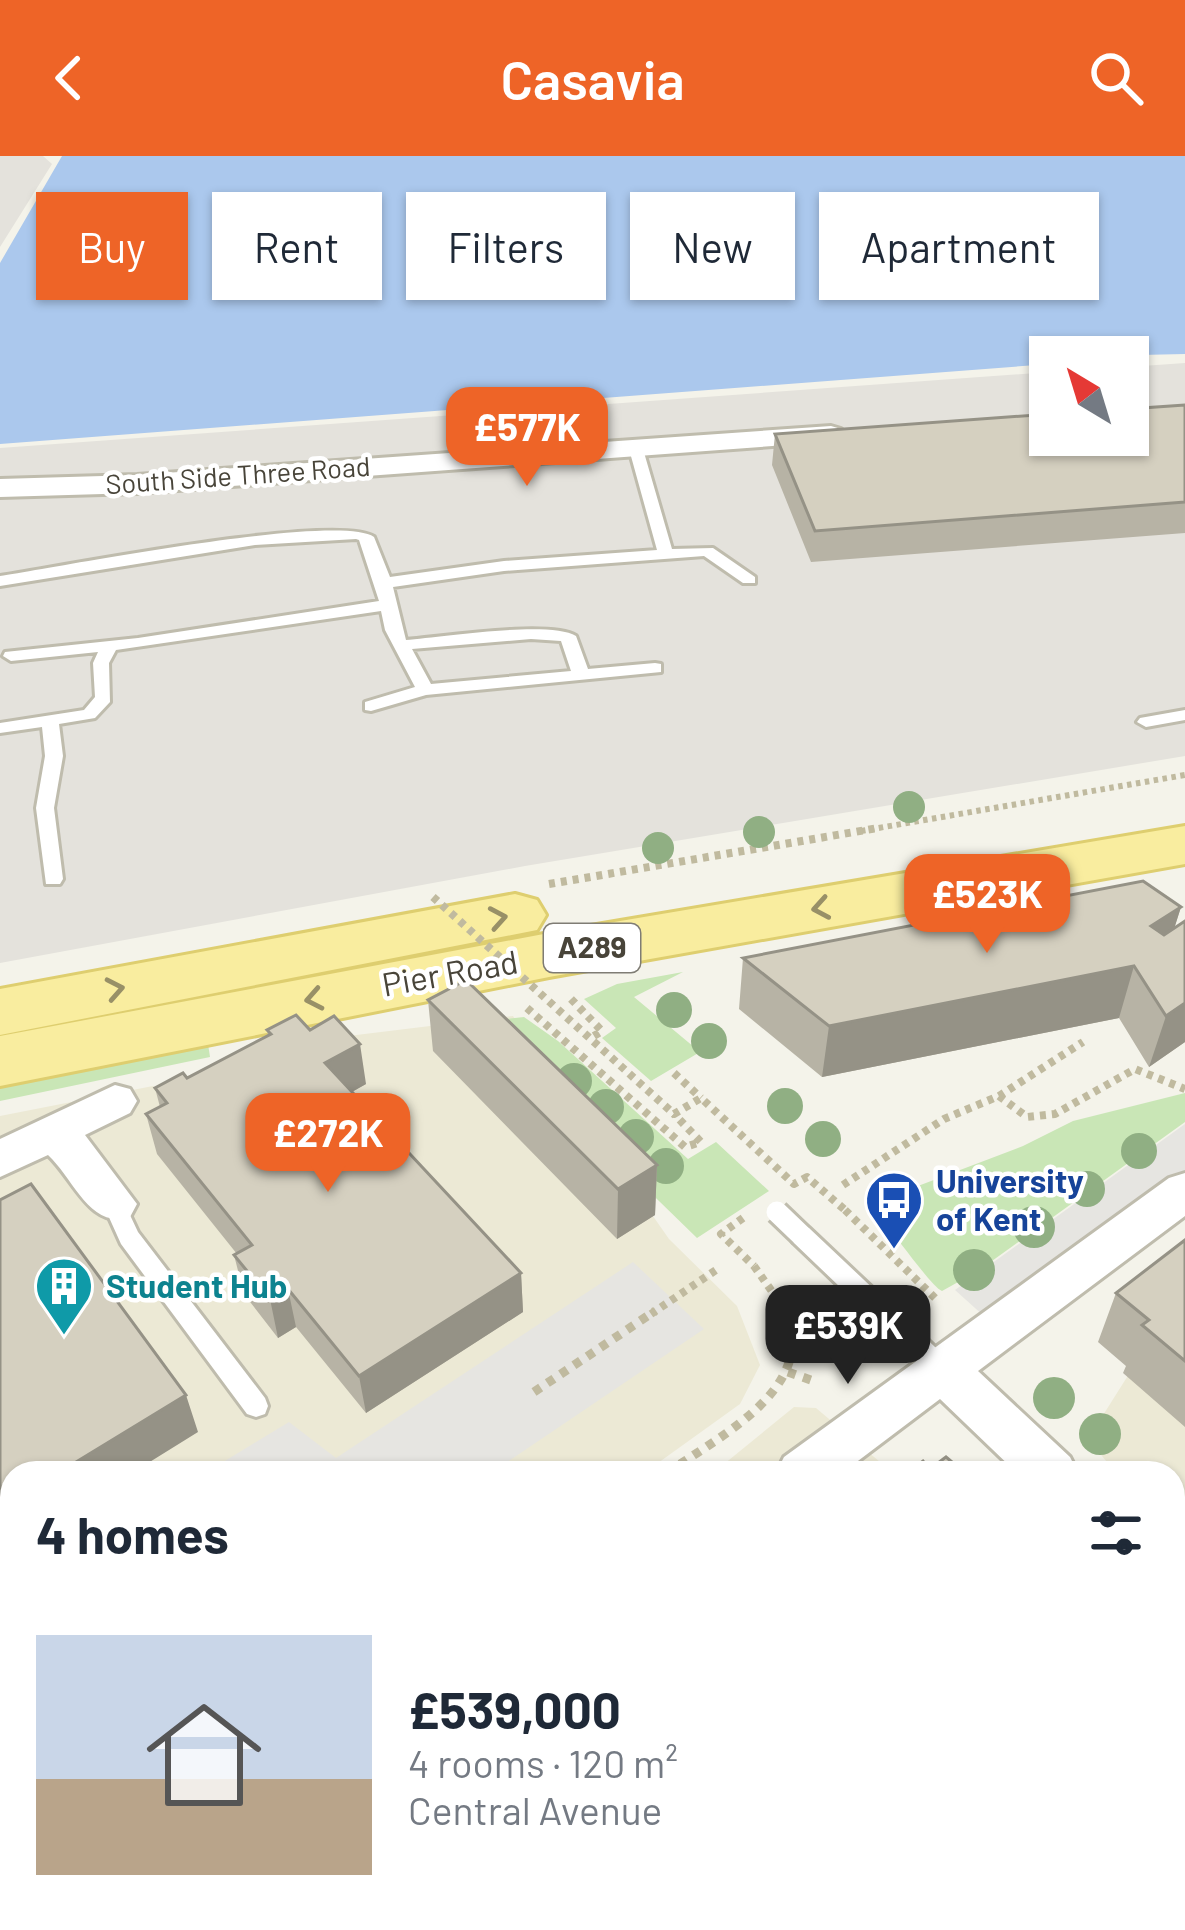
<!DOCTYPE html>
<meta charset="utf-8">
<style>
:root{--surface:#fff;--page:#f2f2f3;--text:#1f2937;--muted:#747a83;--line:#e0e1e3;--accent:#ee6427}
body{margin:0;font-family:Barlow,sans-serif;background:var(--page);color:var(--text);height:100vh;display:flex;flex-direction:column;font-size:45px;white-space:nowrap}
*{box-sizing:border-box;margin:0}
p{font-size:39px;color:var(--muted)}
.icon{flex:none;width:66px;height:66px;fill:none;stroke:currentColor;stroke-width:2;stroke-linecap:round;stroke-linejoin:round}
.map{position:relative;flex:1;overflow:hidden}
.side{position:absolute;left:0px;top:1305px;width:1185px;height:471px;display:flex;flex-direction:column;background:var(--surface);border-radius:36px 36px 0 0;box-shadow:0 3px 9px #0004}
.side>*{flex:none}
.banner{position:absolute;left:36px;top:36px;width:1113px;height:108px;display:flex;gap:24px}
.needle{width:78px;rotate:322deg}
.buttons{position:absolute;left:1029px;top:180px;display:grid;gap:24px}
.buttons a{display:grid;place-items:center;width:120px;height:120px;border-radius:0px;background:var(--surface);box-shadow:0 3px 9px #0004;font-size:60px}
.price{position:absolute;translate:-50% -102px;padding:0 27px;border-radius:24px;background:var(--accent);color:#fff;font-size:39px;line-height:78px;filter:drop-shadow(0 3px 6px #0008)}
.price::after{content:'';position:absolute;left:50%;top:72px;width:36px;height:27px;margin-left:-18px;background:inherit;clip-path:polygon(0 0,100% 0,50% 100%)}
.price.on{background:#222;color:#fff}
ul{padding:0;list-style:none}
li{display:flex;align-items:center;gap:36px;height:300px;padding:0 36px}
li+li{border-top:3px solid var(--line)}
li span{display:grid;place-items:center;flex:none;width:336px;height:240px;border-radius:0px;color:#555}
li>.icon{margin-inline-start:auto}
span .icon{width:144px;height:144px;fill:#fffc;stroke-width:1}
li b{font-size:51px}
h2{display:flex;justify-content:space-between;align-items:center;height:144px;padding:0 36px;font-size:51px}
.pill{padding:0 42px;border-radius:0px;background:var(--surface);box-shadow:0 3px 9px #0004;font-size:42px;line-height:108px}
.pill.on{background:var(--accent);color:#fff}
header{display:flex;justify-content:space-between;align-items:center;height:156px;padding:0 36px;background:var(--accent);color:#fff;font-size:54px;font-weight:600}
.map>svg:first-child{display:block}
</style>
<header><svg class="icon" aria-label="back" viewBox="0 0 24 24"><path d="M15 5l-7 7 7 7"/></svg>Casavia<svg class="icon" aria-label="search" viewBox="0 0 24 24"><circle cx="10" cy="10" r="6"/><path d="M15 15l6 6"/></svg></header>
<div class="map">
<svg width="1185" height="1774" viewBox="0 0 1185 1774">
<rect width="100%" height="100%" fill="#f4f3ea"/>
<!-- industrial -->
<path fill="#e4e2dc" d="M0,0h43l9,8 -52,83z
M1185,207v393l-660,110 -525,97v-515l1050,-76v63h78v-68z"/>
<!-- education -->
<path fill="#ece9d5" d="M513,860l156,223 68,67 23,59 -20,39 -96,69h-632v447h1029l-10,10h-1031v-814l153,-30 23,14 123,-58z
M1185,1129v271l-12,-14v-69h-57l-28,-34z
M794,1251l22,1 77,65h-180z"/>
<!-- green -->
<path fill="#c9e6b6" d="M683,816l-49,25 66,55 -49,29 -49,-43 14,-10 -32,-29 33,-15z
M524,861l34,24 130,118 28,-17 53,49 -72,47 -222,-216z
M208,888l2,13 -210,44v-19z
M1185,937v29l-207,149 -36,20c-11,-4 -48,-60 -65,-75l12,-19 134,-51 50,-25z"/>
<!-- parking -->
<path fill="#e6e5e1" d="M1185,968v46l-200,147 -30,-27z
M633,1106l71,67 -213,144h-286l84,-51 47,36z
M12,1435v206l-12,8v-207z"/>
<!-- water -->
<path fill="#abc8ed" d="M62,0h1123v198l-135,3v7l-1050,80v-181z"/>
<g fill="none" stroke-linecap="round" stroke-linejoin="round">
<!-- service casing -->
<g stroke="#bfbcad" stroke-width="6">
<path id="service" d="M636,289l7,4 29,100 41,-1 42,29v6h-12l-39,-27 -200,15 -111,16 13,53c36,-3 144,-20 170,-4l12,33 67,-6 6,1v8l-235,23 -55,16 -6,-1v-8l50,-15 -30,-57 -4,-19 -265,39 -7,13 1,39 -15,16 -36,6 4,32 -9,52 9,71 -3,5h-14l-10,-76 9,-52 -3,-29 -42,6v-10l84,-13 11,-13 -2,-34 5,-11 -87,9 -8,-5 2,-4 133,-14 241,-37 -20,-61 -3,-1 -101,6 -255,41v-10c59,-9 338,-64 374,-39l16,40 114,-16 153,-11 -28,-101zM531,483l30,2 10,30 -140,13 -19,-35z
M1185,554v10l-39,7 -9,-5 3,-4z
M114,1039l8,3 16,34 127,166 3,8 -3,8 -9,3 -9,-3 -126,-170 -18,-40 3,-6z
M801,1070l8,2 144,136 3,7 -3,7 -9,3 -9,-3 -142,-136 -4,-7 4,-7z
M1185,1502v32l-12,7v-33z
M1185,1726v36l-10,4 -3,8h-36l4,-10h33v-32z
M729,1764h34l4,10h-34z"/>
</g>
<!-- minor casing -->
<g stroke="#bfbcad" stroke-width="6">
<path id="minor" d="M831,270l10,3 4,6 -4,6 -704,52 -137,4v-18l137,-4z
M115,929l15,4 7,12 -7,12 -45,22 52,69 -7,13c-40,13 -56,-38 -82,-62l-48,22v-38z
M1185,1017v43l-207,155 92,86 8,16h-61l-77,-74 -98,74h-66l8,-16 385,-279z
M1173,1406l12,5v57l-12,-4z
M155,1764h70l-4,10h-71z"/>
</g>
<!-- primary casing -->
<g stroke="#dece6f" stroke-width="6">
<path id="primary" d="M1185,670v38l-636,113 -549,109v-50l549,-103z
M515,738l22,6 9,15 -9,15 -537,105v-46z"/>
</g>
<!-- path-far2 -->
<path stroke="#c0ba9f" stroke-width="6" stroke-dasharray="4.5 4.5" stroke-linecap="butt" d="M861,675l324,-56"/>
<!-- path-far1 -->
<path stroke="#c0ba9f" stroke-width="8" stroke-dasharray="6 6" stroke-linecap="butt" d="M549,728l329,-56
M571,843l31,32 -13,8
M527,852l158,139 16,-5 -27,-28
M674,917l27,25
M999,940l28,21 28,-3 80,-45 50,20
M843,1029l101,-66 55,-23 84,-54
M845,1054l90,88
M754,1110l34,48
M651,1158l68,-46"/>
<!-- path -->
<path stroke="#c0ba9f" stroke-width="9" stroke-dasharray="8 8" stroke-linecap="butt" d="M788,1216l23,8
M534,1236l121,-81
M667,1317c54,-38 150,-84 120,-162
M0,1723l12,-8
M13,1774l14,-10"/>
<!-- service -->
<use href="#service" fill="#fff" fill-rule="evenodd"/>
<!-- minor -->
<use href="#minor" fill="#fff" fill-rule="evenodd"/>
<!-- primary -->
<use href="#primary" fill="#f9ed9f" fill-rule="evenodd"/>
<!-- service-bridge casing -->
<g stroke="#bfbcad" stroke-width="27" stroke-linecap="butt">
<path id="service-bridge" d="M777,1056l24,23"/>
</g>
<!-- path-bridge -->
<path stroke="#c0ba9f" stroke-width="8" stroke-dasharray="6 6" stroke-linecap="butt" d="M433,741l241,217 27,-16 93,86 13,-7 38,33
M743,1062l-22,16 33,32"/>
<!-- service-bridge -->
<use href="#service-bridge" stroke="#fff" stroke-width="21"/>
</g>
<!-- trees -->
<g fill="#90af83">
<circle cx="909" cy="651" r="16"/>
<circle cx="759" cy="676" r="16"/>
<circle cx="658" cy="692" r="16"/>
<circle cx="674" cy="854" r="18"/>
<circle cx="709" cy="885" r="18"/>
<circle cx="574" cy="925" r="18"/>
<circle cx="785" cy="950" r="18"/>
<circle cx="606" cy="951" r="18"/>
<circle cx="636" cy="981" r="18"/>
<circle cx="823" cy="983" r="18"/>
<circle cx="1139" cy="995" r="18"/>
<circle cx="666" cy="1010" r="18"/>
<circle cx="1087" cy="1033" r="18"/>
<circle cx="1034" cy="1071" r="21"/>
<circle cx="974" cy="1114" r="21"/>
<circle cx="1054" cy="1242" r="21"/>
<circle cx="1100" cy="1278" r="21"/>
</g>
<!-- wall -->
<path fill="#b7b3a5" d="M1185,249v128l-374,29 -39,-97 3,-31z
M1181,751l-7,21 11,-7v121l-36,25 -30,-49 -297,59 -83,-68 4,-51z
M428,844l229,165 -2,50 -38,24 -184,-188z
M267,874l99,54 -14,8 169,181 2,39 -157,101 -70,-86 -18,11 -34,-44 -10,-39 3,-1 -80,-100 -11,-40 14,-7 -5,-19 32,-10 81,-43z
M1185,1084v187l-62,-54 3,-7 -28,-24 18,-49z
M811,1764h164l-11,10h-144z"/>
<!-- shaded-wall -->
<path fill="#959286" d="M1181,751l-16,51 -14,-32z
M1134,810l-15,52 -297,59 7,-51z
M1185,847v39l-36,25 17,-51z
M360,888l6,40 -34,19 -7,-40z
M657,1009l-2,50 -38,24 1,-50z
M521,1117l2,39 -157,101 -7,-37z
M288,1133l8,38 -18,11 -8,-39z
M186,1239l12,37 -66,41h-74z
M12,1345v46l-12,8v-47z
M933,1764h5l-5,10h-9z
M954,1764h21l-11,10h-17z"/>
<!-- building -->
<path fill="#d5d0c0" stroke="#959286" stroke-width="3" d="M1185,249v97l-370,29 -40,-97 275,-20v21h78v-26z
M1143,725l38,26 -30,19 13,9 21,-14v82l-19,13 -32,-50 -305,60 -86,-68z
M466,824l191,185 -39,24 -190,-189z
M296,859l14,15 24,-14 26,28 -35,19 196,210 -162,103 -71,-87 -18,10 -36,-44 18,-10 -106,-131 21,-11 -12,-15 28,-15 4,5 84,-44 -4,-4z
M31,1028l155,211 -128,78h-46v28l-12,7v-308z
M1185,1084v121l-43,-36 7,-5 -33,-27z
M946,1301l19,16h-70l9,-7 6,5 13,-10 7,8z
M851,1764h22l-11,10h-2z
M877,1764h42l-10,10h-24z"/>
<!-- one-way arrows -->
<defs><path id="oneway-chevron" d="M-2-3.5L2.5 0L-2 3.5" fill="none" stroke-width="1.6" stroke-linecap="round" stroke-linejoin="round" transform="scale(3)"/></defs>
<g stroke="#989067">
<use href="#oneway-chevron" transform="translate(821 752) rotate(170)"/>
<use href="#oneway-chevron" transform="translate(498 762) rotate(-10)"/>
<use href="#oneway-chevron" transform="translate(115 833) rotate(-11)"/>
<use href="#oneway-chevron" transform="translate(314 843) rotate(169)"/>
</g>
<!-- icons -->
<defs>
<g id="bus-pin" transform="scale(3)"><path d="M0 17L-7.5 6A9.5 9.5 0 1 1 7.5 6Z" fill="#1a4fb4" stroke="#fff"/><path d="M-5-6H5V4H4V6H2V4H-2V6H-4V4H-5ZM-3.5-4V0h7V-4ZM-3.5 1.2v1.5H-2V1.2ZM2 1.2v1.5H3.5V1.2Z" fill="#fff"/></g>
<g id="building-pin" transform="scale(3)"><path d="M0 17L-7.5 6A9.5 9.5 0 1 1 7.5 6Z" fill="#0f9aa8" stroke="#fff"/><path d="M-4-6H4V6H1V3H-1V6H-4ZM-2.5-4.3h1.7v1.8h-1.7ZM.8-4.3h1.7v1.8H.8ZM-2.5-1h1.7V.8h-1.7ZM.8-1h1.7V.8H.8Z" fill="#fff"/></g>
</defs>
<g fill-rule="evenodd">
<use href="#bus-pin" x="894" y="1044"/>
<use href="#building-pin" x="64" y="1130"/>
</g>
<g text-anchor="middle" stroke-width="9" stroke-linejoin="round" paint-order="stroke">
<!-- far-street labels -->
<g font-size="27" fill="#484439" stroke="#fff">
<text transform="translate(238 320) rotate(-4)" y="9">South Side Three Road</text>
</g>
<!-- shield labels -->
<rect fill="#fff" stroke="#7f7c74" stroke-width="3" x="544" y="768" width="96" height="48" rx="9"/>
<g font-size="30" font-weight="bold" fill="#484439">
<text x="592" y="802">A289</text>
</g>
<!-- street labels -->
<g font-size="33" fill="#484439" stroke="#fff">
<text transform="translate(450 817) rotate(-10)" y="12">Pier Road</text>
</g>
<!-- transit labels -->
<g font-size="33" font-weight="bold" fill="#164399" stroke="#fff" text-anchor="start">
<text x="936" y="1037">University<tspan x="936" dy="38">of Kent</tspan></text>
</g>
<!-- culture labels -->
<g font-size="33" font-weight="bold" fill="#0d838f" stroke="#fff" text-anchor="start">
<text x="106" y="1142">Student Hub</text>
</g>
</g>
</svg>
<div class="buttons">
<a><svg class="needle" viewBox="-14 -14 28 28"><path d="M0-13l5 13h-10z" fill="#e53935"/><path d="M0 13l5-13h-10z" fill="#747a83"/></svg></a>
</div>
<b class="price" style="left:527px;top:333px">£577K</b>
<b class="price" style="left:987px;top:800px">£523K</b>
<b class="price" style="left:328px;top:1039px">£272K</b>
<b class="price on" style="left:848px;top:1231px">£539K</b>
<div class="banner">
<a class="pill on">Buy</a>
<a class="pill">Rent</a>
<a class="pill">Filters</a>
<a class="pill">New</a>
<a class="pill">Apartment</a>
</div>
<section class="side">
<h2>4 homes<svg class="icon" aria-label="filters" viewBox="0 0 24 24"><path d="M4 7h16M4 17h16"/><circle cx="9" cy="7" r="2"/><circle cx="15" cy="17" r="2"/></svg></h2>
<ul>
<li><span style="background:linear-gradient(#c9d6e8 60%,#b9a48a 0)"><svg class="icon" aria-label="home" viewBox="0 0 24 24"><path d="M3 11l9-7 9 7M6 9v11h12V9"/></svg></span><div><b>£539,000</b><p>4 rooms · 120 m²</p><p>Central Avenue</p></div></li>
</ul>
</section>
</div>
